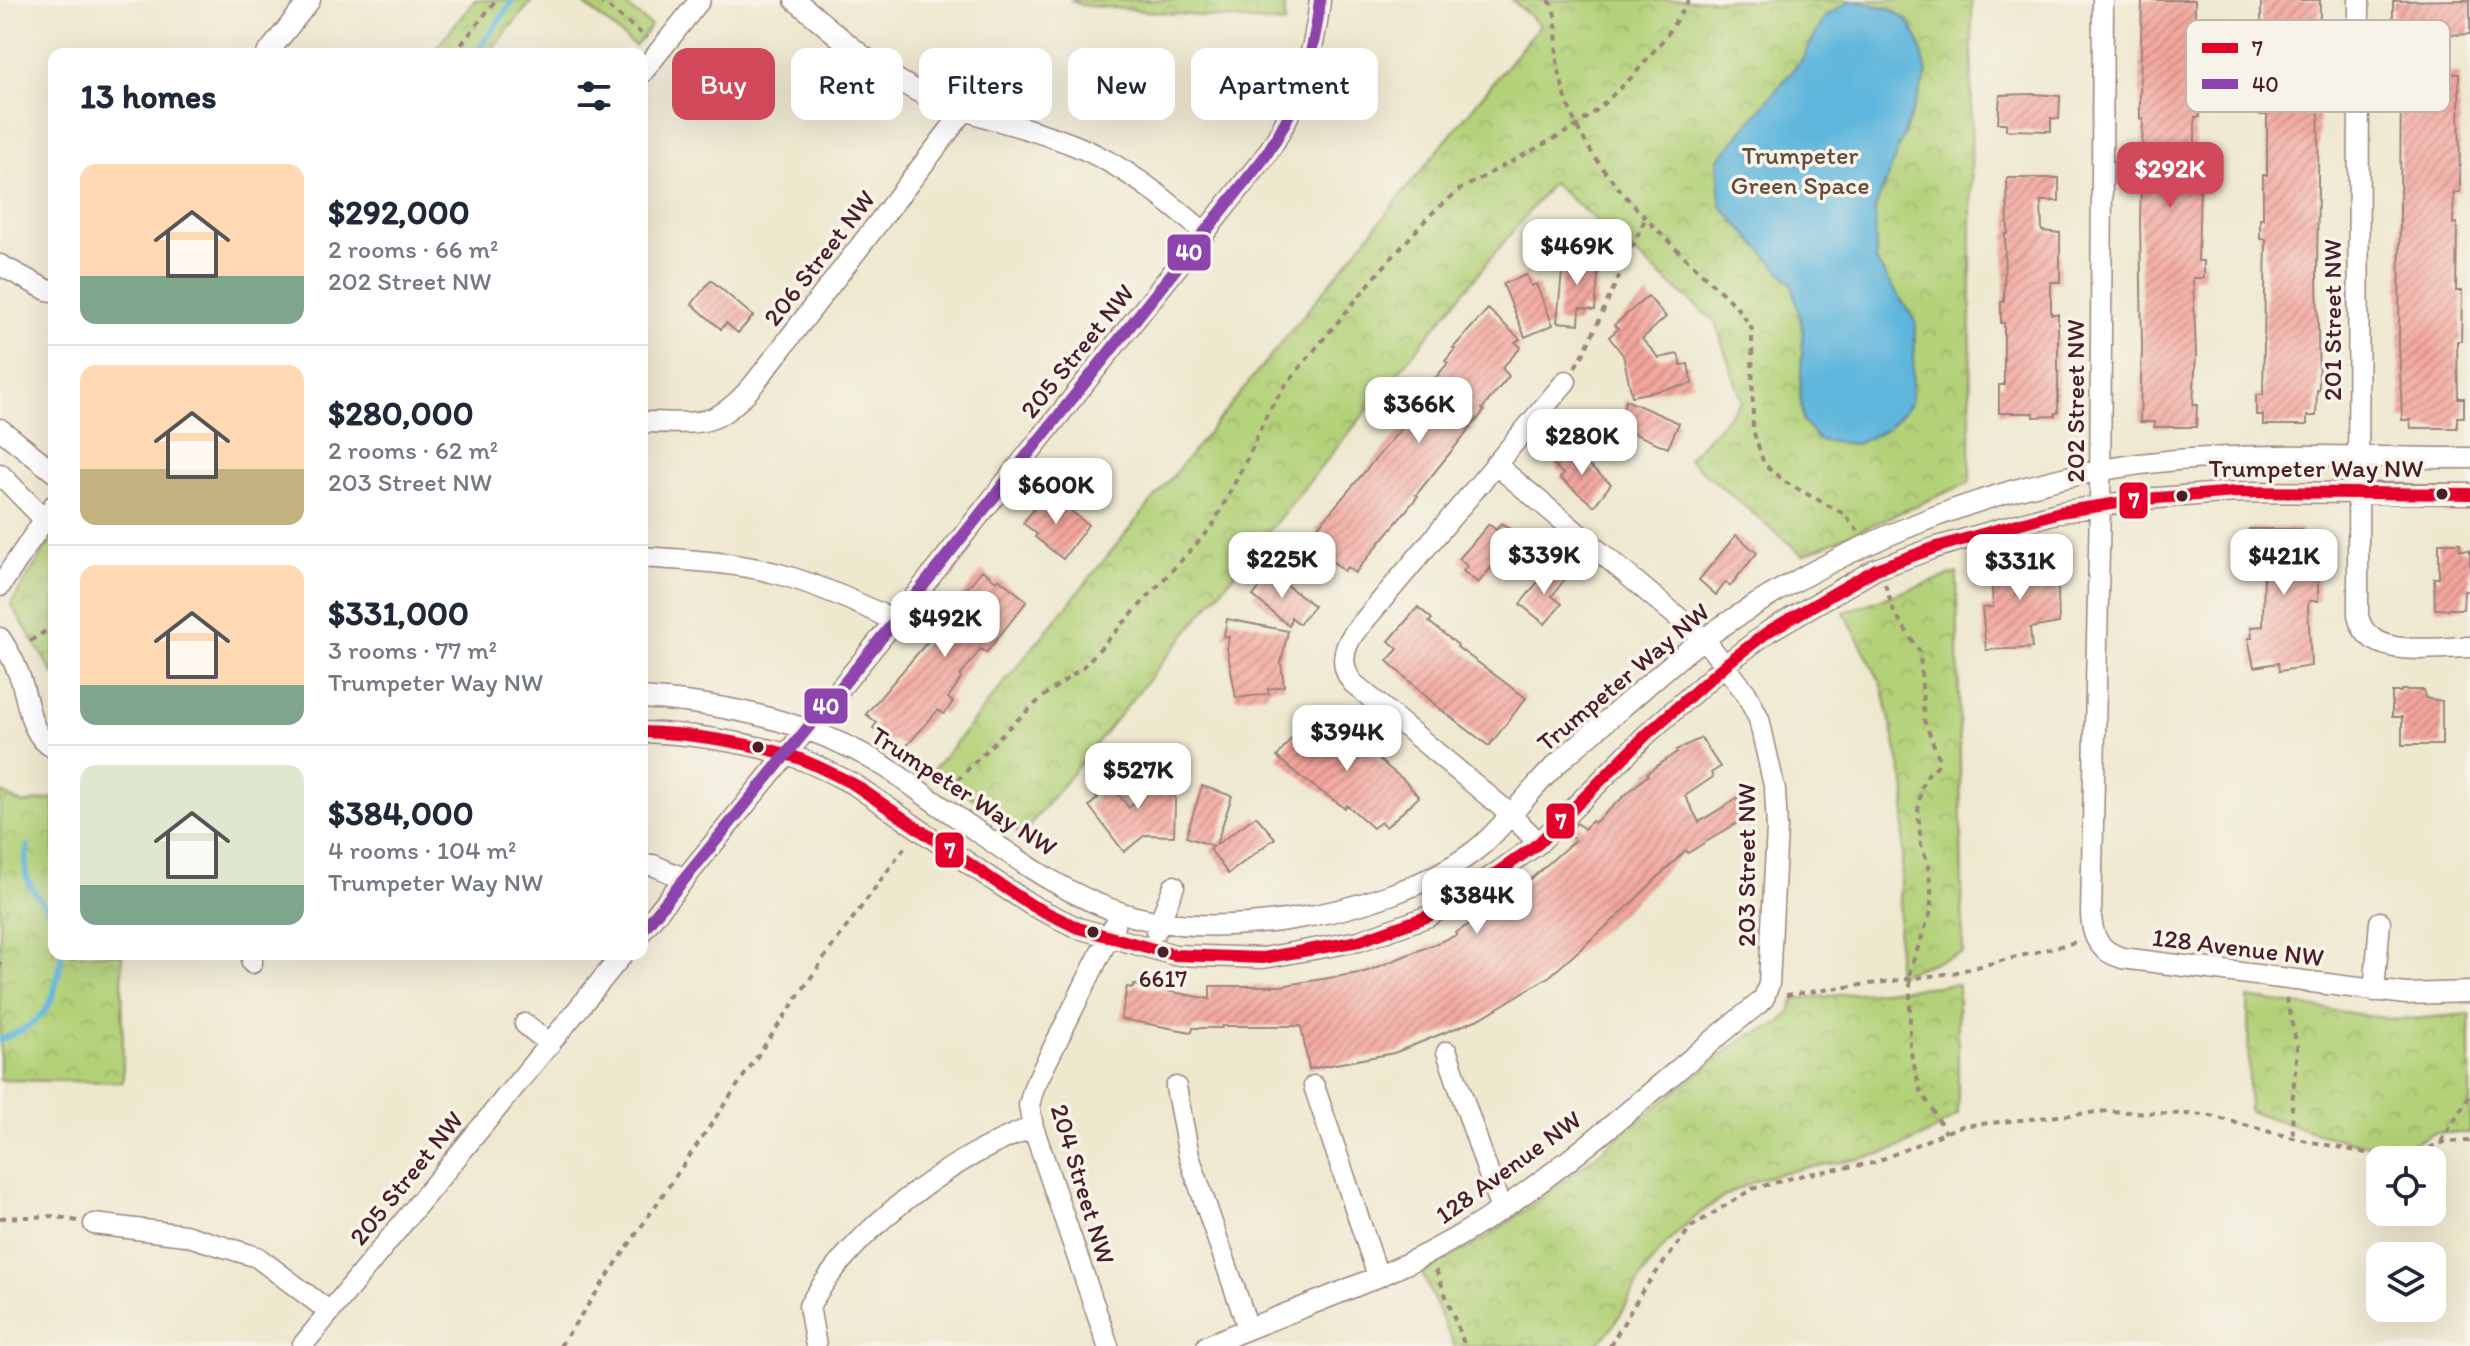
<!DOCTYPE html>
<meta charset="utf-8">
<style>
:root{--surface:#fff;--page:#f6f6f7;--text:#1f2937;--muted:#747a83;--line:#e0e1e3;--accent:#d1495b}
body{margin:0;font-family:Itim,sans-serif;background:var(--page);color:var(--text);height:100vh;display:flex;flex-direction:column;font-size:30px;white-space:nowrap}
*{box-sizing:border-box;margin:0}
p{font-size:26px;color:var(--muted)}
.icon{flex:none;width:44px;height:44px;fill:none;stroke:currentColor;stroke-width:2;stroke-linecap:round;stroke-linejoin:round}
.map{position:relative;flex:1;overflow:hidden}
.details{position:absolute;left:48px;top:48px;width:600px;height:912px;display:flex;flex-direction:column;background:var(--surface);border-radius:16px;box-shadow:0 8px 32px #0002}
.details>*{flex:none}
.hud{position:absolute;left:672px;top:48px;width:760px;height:72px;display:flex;gap:16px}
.fabs{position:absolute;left:2366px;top:1146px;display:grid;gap:16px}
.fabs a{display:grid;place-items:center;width:80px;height:80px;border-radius:16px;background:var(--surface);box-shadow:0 8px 32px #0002;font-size:40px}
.price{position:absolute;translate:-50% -68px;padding:0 18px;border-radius:16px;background:#fff;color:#222;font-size:26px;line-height:52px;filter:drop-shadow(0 2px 4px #0008)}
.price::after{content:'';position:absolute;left:50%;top:48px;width:24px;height:18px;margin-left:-12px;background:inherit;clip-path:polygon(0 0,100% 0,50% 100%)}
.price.current{background:var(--accent);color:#fff}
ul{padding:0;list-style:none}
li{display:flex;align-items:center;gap:24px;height:200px;padding:0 32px}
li+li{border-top:2px solid var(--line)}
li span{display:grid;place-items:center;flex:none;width:224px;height:160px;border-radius:16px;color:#555}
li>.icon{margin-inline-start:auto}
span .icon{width:96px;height:96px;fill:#fffc;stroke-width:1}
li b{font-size:34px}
h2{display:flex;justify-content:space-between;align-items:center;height:96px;padding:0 32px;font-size:34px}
.chip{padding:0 28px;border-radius:16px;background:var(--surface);box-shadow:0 8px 32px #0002;font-size:28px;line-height:72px}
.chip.current{background:var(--accent);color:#fff}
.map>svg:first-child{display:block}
</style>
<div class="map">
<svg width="2470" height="1346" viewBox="0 0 2470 1346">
<defs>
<pattern id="park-crowns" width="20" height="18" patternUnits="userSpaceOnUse" patternTransform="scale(2)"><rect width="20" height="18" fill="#b3d178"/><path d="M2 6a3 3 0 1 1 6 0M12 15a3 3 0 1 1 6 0" fill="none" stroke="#9bb368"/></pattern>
<pattern id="building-hatch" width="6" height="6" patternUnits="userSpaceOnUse" patternTransform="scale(2)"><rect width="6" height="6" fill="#f3a59c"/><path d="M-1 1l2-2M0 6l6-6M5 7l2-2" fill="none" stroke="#c7867f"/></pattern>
</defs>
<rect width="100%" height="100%" fill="#f7f3e8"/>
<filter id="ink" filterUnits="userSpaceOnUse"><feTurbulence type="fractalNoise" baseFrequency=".0125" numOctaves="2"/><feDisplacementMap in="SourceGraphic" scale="16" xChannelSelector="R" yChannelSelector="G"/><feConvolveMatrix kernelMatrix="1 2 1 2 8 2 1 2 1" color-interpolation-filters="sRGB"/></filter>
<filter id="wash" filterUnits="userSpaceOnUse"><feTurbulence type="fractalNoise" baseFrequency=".006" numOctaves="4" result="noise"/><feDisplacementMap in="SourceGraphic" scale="32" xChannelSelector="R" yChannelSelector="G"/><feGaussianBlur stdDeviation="1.8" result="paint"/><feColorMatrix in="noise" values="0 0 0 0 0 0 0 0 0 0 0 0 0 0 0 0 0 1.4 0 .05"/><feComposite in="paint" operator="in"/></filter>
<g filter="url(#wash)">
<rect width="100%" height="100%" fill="#eee8cf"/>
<!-- park -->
<path fill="url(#park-crowns)" stroke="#7e7852" stroke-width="2" d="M475,0h58l-45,54h-57z
M579,0h40l32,26 -16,20z
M1070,0h214l1,24 -204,-19z
M1512,0h460l-2,482 -167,73 -115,-96 54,-58 -27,-79 -163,-139 -530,652 -88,-66 606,-744z
M54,534v141l-43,-71z
M1957,573l6,380 -67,22 10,-184 -24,-106 -38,-73z
M0,792l23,12 31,-6v156h68l1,128 -123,-2z
M1958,984v130c-24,18 -51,33 -81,41 -47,12 -97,11 -141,35 -33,18 -66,45 -87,76 -19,26 -29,60 -55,80h-140l-32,-73 64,-35 65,-47 158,-127 39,-28 30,-11 11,-12 6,-14z
M2248,998l151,22 71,-6v119h-37l-24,13 -52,-3 -47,-12 -61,-20z"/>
<!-- water -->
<path fill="#5fb6dc" stroke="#546a84" stroke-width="2" d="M1852,0l36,8 20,12 11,21 8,32 -52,136 1,52 40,62 -5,80 -24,26 -30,15 -37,-3 -17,-19 -3,-30 3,-61 -11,-47 -71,-78 -3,-46 85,-102 22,-41z"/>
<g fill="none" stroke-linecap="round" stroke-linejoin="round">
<!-- stream -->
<path stroke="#5fb6dc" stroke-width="6" d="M476,54l37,-54
M28,846c-9,35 5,45 26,70
M0,1040c50,-20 53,-35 62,-86"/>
</g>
<g id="blocks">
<!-- building -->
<path fill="url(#building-hatch)" d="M2142,0h53v28h5v28h5v19h-5v42h-5v32h6l-3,112h6v17h-11l3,76 -3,51h4l-1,22h-42l1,-5h-15l2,-75 -2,-128 3,-100h-3v-24z
M2261,0h59l-3,273 2,117h-2l-1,26h-9v9h-44v-10h-7v-20h7l3,-156h-6v-20h3v-44h4v-60h-7l4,-77h-3z
M2470,0v34l-68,3v-8l-9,1v-29z
M2412,71l47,3 1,118h-6l-1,32 4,-1 -1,68h6l-1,50h-4l1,57h6v19h-7v11h-46l-1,-8h-8l-3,-77 2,-269 11,1z
M2034,94l26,2 -1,23 -8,-1v13l-45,-1v-7h-8l2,-28z
M2007,178h52v23h-18l1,30 18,2v49h-9v32h7v99h-3v3l-21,1v-4h-35v-28h5v-62h-3v-21h3l1,-68h3z
M1564,253l32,3v9l3,1 -4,44 -15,-2 -1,16 -22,-2z
M1526,275l5,11 5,-2 17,41 -28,12 -22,-53z
M711,280l42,36 -15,17 -12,-10 -5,6 -29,-25z
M1648,296l18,21 -24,22 17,19 19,-4 3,11 7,-1 4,20 -60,12 -9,-41 -14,-18 9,-8 -4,-4z
M1488,309l32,30 -5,3 6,5 -19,21 7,8 -27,33 2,2 -68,84 2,1 -63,77 -8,-6 -3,4 -34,-28 9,-11 -4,-2 92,-108 6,-9 -4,-4 39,-46 -3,-2 10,-12 -2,-1z
M1626,400l53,23 -11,25 -40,-17 2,-5 -12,-5z
M1567,448l44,36 -17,22 -34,-28 3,-4 -9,-9z
M1045,495l17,13 2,-3 24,20 -25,34 -28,-22 2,-3 -14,-11z
M1501,523l17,13 -40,47 -15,-12 4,-5 -8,-7 30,-35 7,6z
M2249,529h53v18l16,1v53h-9l-1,6 3,59 -32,5 -1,-8 -24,4 -6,-29h4l-1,-11 12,-1 1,-59h-15z
M1736,535l21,18 -27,33 -4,-4 -10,13 -17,-15z
M2439,543h21v7h10v41h-6l-1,18h-28l-1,-31h5z
M2038,553l1,13 18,-2 2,59 -29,5 2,20 -46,2 -4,-42 11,-1 -2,-33h7l-1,-14z
M1550,567l15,12 -13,17 10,8 -17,20 -25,-20z
M982,570l14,11 2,-3 29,23 -41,52 -5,-4 -21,27 1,2 -4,7 -9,13 5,4 -9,12 -6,-4 -33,38 -9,-7 -5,-1 -2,2 -16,-14 4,-5 -11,-9 68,-80 -2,-1z
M1268,571l46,35 -15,18 -8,-7 -2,9 -36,-30 8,-10 -4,-2z
M1418,607l14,12 -3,3 29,23 -1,2 69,51 -37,48 -50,-38 -52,-47 11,-12 -9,-8z
M1227,619l61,12 -7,32 3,23 -16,3 1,5 -33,4 -9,-50 2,-11 -5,-1z
M2401,690h23l1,8 17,3v44h-40v-28h-10v-25h9z
M1310,714l34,27 4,-6 56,45 15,17 -33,30 -5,-5 -8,6 -26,-23 -2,3 -43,-30 -25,-21z
M1701,738l19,29 -9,6 2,4 -28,19 14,26 40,-25 11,18 -62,38 -2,-3 -68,66 -68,60 -69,42 -87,35 -85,16 -8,-43h-79v2h-29l-1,4 -71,-13 6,-32 6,1 1,-3 76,14v-13h70l85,-14 92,-37 -2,-2 45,-27 75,-66 -7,-8 9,-9 7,6 8,-8 2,2 54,-48 -1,-2 30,-21 -1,-2z
M1159,773h17l-2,63 -29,-1 -21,17 -35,-46 9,-8 -4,-4 15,-12 20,26 17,-17v-13h13z
M1202,786l30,10 -16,49 40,-29 19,22 -47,36 -18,-25 4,-3 -28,-9z"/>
</g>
</g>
<g filter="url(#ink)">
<use href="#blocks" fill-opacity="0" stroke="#9c847d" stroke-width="2"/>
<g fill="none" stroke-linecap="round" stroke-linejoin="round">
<!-- minor casing -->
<g stroke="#9c847d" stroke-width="23">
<path id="minor" d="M795,0c39,32 77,68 122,91 50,25 105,33 157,54 50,20 90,53 131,88
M2103,0l-3,505 -9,409c1,23 8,37 31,44l284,36 64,-2
M2359,0l-1,615c8,46 77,32 112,32
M267,54l43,-54
M642,73l58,-73
M0,265l47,25 7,1
M642,422c58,0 72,9 112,-38l211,-274
M0,429l54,43
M0,474l44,45
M642,557c45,3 93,5 137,17 40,11 78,28 116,47
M0,586l54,-81
M0,638c8,12 15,25 20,39 9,25 9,59 34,71
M642,698c85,6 168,23 242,68 20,12 38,28 58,41 58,39 115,86 183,107 50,15 110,13 161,6 65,-9 147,-33 197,-76 25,-23 45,-51 69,-75 21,-21 46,-40 68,-60 26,-22 51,-46 78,-66 136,-98 310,-168 478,-183 97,-8 196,-2 294,-2
M642,732c45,1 100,10 144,22 24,7 47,20 69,31l135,93 43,28 45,22 97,27 88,3 96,-17 70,-25 62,-39 48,-34 107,-108 80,-71 43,-33 107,-62 61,-22 123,-35 84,-13 92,-7 234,2
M1539,843l-29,-29 -157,-131c-13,-16 -11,-33 1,-50l212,-252
M642,865h11l32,14
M642,931l253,-310 369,-463c33,-48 50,-100 56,-158
M1156,931l18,-45
M252,963v-9
M2374,991l6,-69
M525,1024l25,20
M1447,1052l54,158
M1314,1086l64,190
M1176,1087l13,69 59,172
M94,1224l91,11 72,22 73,55
M302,1346l321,-392
M816,1346l-7,-40c46,-78 140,-148 224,-179
M1108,1346l-75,-219 -4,-22 5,-18 80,-161
M1207,1346c87,-38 181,-66 262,-116 104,-63 193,-151 289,-226l6,-6 5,-14 8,-156 -2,-38 -16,-71 -13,-26 -42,-54 -209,-175"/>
</g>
<!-- path -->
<path stroke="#9c847d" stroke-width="4" stroke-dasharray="6 6" stroke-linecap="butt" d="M599,0l48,38
M1549,0c11,17 6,40 8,60 3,19 9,41 16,58 31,72 113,137 167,193l12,18 1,101 11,34 21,18 59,32 14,17
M454,54l42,-54
M1575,367l9,-14 62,-136
M1885,584l9,28 26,40 4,68 15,38 -2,8 -9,8 -7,14 -3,24 3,33 7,20 3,24v22l-21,59v79l10,40 26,44
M30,641l24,-15
M949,789l58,-60 37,-33 39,-29 129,-140 38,-74 18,-41 19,-29 93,-112 49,-55 30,-26 118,-64 20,-16 36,-34 34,-41 22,-35
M0,962v15
M1786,995l167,-22 123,-31
M2286,998l11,48 -5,61 1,31
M2441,1142l29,-47
M0,1218l54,-2 23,5
M1436,1270l29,76
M560,1346l269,-395 79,-108
M1610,1346l33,-56 48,-63 61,-38 51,-14 70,-12 88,-37 147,-15 99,4 86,23 107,22 44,-18 26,-1"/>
<!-- minor -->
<use href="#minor" stroke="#fff" stroke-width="20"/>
<!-- bus-1 casing -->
<g stroke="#f7f3e8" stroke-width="18">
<path id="bus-1" d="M642,732c45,1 100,10 144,22 24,7 47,20 69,31l135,93 43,28 45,22 97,27 88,3 96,-17 70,-25 62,-39 48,-34 107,-108 80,-71 43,-33 107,-62 61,-22 123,-35 84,-13 92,-7 234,2"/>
</g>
<!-- bus-2 casing -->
<g stroke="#f7f3e8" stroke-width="18">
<path id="bus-2" d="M642,931l253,-310 369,-463c33,-48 50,-100 56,-158"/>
</g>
<!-- bus-1 -->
<use href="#bus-1" stroke="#e4002b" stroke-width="12"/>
<!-- bus-2 -->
<use href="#bus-2" stroke="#8e44ad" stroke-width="12"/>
</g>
</g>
<!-- markers -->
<g fill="#4a1f2b" stroke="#f7f3e8" stroke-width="3">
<circle cx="2442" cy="494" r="7"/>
<circle cx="2182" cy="496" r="7"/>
<circle cx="758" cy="747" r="7"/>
<circle cx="1093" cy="932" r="7"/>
<circle cx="1163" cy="952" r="7"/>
</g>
<g text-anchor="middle" stroke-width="7" stroke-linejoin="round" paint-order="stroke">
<!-- bus labels -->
<g font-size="24" fill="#4a1f2b" stroke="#f7f3e8">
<text x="1163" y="987">6617</text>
</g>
<!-- park labels -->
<g font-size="26" fill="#644c3e" stroke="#f7f3e8">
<text x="1800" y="164">Trumpeter<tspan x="1800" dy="30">Green Space</tspan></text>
</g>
<!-- street labels -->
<g font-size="26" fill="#4a1f2b" stroke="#f7f3e8">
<text transform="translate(819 258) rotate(-52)" y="9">206 Street NW</text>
<text transform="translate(2332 320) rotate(-90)" y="9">201 Street NW</text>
<text transform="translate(1077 351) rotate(-51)" y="9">205 Street NW</text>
<text transform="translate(2075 401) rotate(-90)" y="9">202 Street NW</text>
<text x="2316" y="477">Trumpeter Way NW</text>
<text transform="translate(1623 677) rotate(-40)" y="9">Trumpeter Way NW</text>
<text transform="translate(964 791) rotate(33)" y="9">Trumpeter Way NW</text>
<text transform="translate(1746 865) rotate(-90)" y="9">203 Street NW</text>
<text transform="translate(2238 947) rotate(7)" y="9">128 Avenue NW</text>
<text transform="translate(1508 1167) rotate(-36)" y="9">128 Avenue NW</text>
<text transform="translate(406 1178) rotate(-51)" y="9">205 Street NW</text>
<text transform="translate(1083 1184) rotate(73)" y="9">204 Street NW</text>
</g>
</g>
<!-- legend -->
<rect x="2186" y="20" width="264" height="92" rx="12" fill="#f7f3e8" stroke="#c3b3af" stroke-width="2"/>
<rect x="2202" y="43" width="36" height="10" fill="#e4002b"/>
<rect x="2202" y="79" width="36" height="10" fill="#8e44ad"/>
<g font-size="22" fill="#4a1f2b">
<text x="2252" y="56">7</text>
<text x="2252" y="92">40</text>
</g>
<g stroke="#f7f3e8" stroke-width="3">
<rect x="1166" y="233" width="46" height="39" rx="8" fill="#8e44ad"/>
<rect x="2118" y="481" width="31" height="39" rx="8" fill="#e4002b"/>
<rect x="803" y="687" width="46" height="38" rx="8" fill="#8e44ad"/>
<rect x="1545" y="802" width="31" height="38" rx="8" fill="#e4002b"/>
<rect x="934" y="831" width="31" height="38" rx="8" fill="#e4002b"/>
</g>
<g font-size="22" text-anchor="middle" font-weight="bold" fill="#fff">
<text x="1189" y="260">40</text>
<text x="2134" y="508">7</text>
<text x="826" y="714">40</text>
<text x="1561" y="829">7</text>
<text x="950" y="858">7</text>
</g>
</svg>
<div class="fabs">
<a><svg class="icon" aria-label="locate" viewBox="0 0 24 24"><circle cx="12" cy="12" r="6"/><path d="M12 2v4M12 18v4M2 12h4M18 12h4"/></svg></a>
<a><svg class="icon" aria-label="layers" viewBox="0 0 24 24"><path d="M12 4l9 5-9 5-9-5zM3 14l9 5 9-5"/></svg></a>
</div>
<b class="price current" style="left:2170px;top:210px">$292K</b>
<b class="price" style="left:1577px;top:287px">$469K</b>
<b class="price" style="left:1419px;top:445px">$366K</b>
<b class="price" style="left:1582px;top:477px">$280K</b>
<b class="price" style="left:1056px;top:526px">$600K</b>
<b class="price" style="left:1544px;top:596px">$339K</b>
<b class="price" style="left:2284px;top:597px">$421K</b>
<b class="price" style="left:1282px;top:600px">$225K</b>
<b class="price" style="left:2020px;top:602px">$331K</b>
<b class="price" style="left:945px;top:659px">$492K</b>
<b class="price" style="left:1347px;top:773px">$394K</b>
<b class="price" style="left:1138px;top:811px">$527K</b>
<b class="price" style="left:1477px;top:936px">$384K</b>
<div class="hud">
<a class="chip current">Buy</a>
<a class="chip">Rent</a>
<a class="chip">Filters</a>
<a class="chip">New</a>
<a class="chip">Apartment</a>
</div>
<section class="details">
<h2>13 homes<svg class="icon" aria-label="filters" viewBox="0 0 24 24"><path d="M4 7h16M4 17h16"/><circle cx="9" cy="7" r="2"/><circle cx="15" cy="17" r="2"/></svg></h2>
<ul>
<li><span style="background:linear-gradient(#ffd9b3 70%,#7fa58c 0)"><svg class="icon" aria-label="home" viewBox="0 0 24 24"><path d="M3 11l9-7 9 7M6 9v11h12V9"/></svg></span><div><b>$292,000</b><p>2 rooms · 66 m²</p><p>202 Street NW</p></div></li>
<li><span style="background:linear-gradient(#ffd9b3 65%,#c2b280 0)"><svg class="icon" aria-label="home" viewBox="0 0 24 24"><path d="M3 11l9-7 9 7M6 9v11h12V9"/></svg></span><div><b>$280,000</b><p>2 rooms · 62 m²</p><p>203 Street NW</p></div></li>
<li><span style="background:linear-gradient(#ffd9b3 75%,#7fa58c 0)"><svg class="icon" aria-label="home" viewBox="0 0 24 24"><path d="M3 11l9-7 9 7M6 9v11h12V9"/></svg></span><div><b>$331,000</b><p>3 rooms · 77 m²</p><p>Trumpeter Way NW</p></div></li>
<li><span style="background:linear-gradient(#dfe7d0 75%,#7fa58c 0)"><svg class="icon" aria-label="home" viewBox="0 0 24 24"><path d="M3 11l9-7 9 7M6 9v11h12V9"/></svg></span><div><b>$384,000</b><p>4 rooms · 104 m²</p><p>Trumpeter Way NW</p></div></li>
</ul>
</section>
</div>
